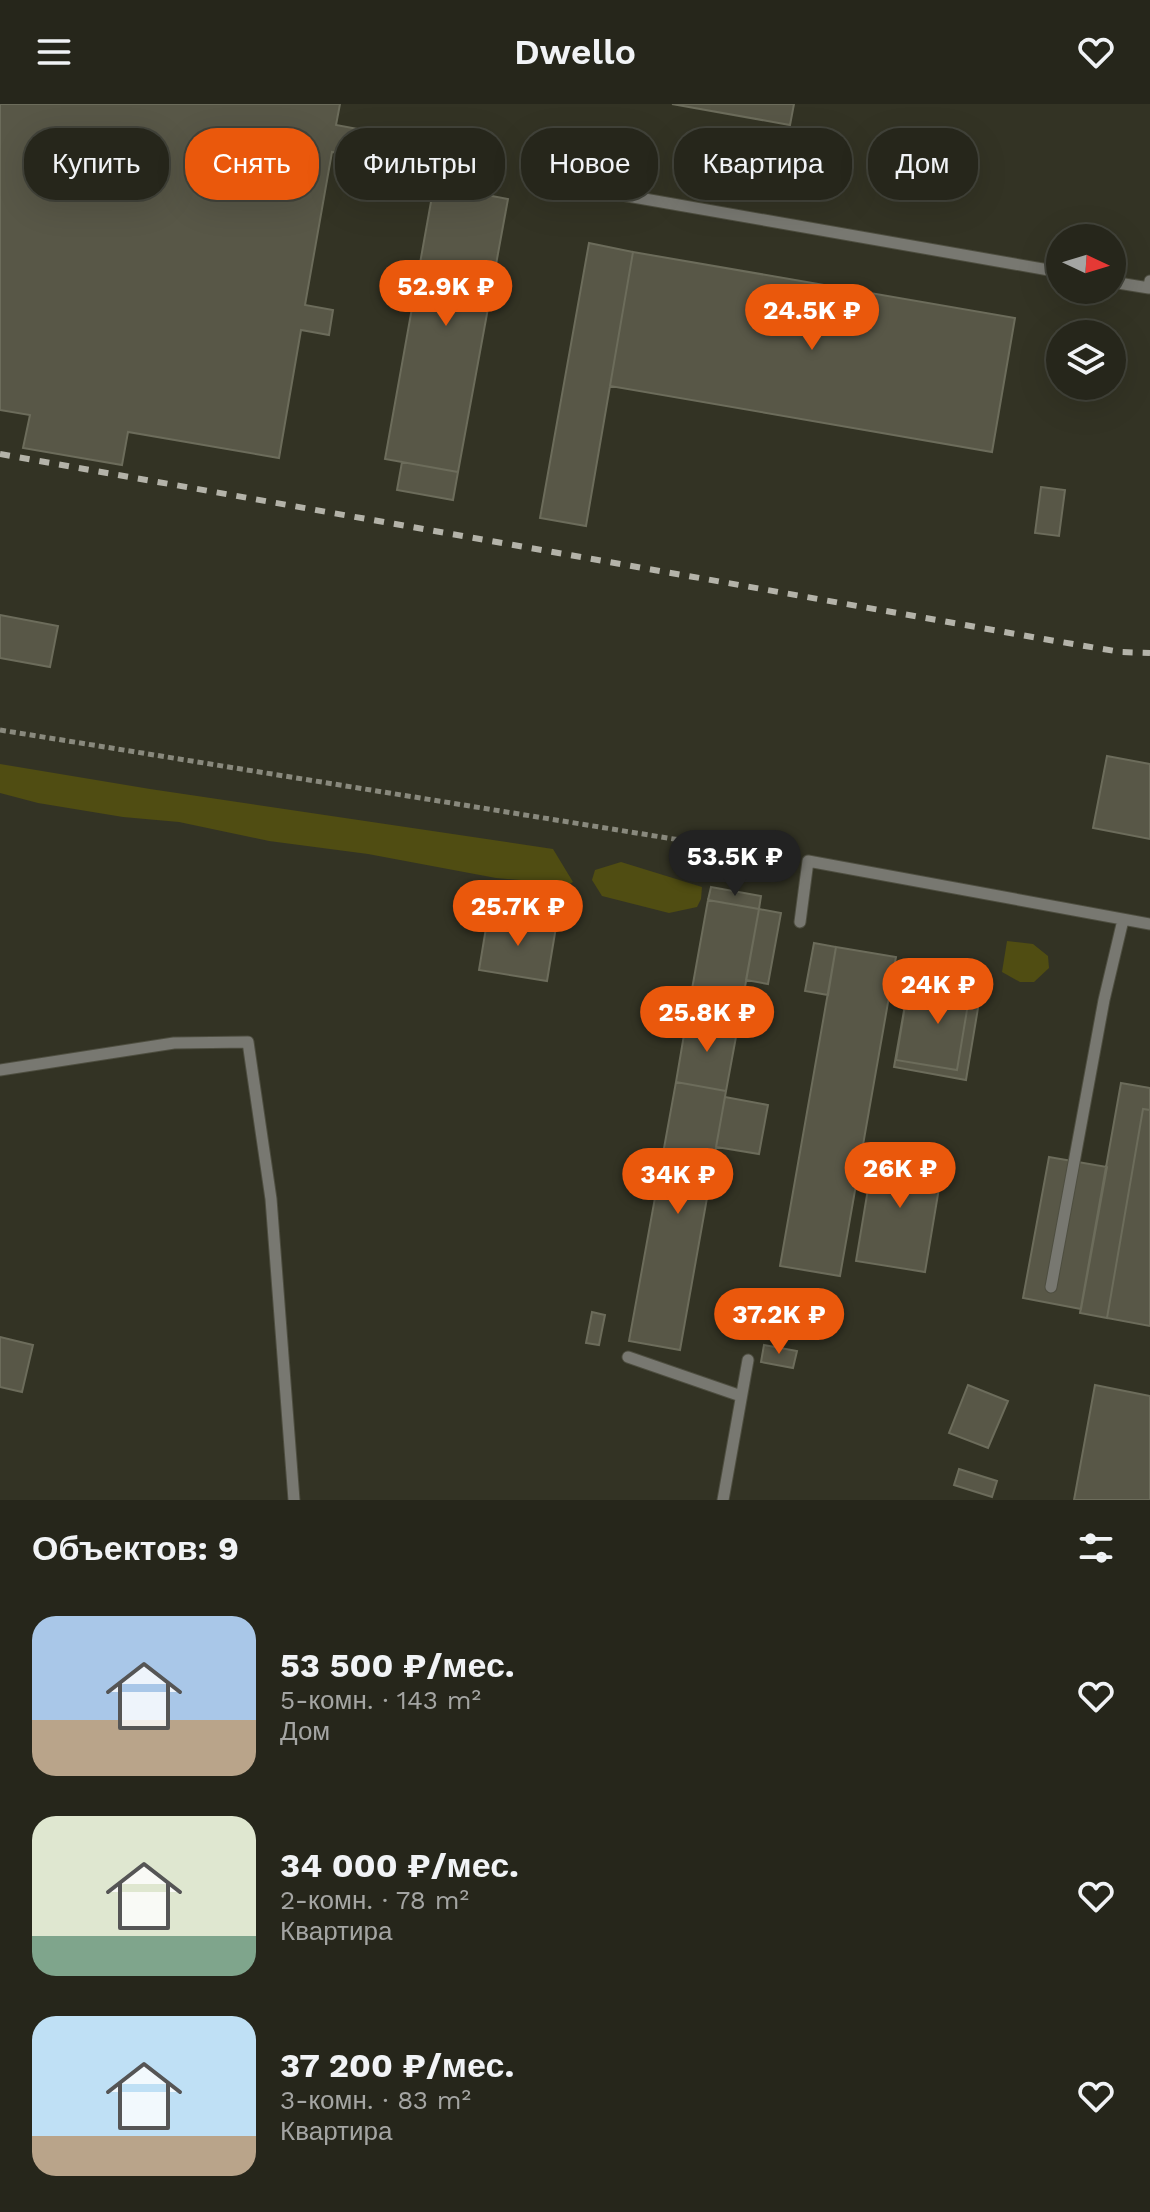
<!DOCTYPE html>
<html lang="ru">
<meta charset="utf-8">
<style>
:root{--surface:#26261b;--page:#323228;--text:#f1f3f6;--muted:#a4a5a3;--line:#42433a;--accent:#ea580c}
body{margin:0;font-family:"Work Sans",sans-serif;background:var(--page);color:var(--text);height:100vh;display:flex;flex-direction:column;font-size:30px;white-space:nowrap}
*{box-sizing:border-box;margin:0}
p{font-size:26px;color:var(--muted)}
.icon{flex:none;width:44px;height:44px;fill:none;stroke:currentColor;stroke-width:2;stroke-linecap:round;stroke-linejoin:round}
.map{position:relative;height:1396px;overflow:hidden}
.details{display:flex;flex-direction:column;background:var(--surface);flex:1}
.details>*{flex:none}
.banner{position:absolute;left:24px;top:24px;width:1102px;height:72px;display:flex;gap:16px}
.needle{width:52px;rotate:94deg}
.buttons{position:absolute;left:1046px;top:120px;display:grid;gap:16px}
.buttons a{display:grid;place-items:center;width:80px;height:80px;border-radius:50%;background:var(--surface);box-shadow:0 8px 32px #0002,0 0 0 2px var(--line);font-size:40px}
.price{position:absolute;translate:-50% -68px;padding:0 18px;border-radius:28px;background:var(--accent);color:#fff;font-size:26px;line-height:52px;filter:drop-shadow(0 2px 4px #0008)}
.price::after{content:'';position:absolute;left:50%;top:48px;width:24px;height:18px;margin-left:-12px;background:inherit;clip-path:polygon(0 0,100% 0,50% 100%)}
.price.on{background:#222;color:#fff}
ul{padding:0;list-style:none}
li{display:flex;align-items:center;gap:24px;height:200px;padding:0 32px}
li span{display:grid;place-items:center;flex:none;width:224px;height:160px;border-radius:24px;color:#555}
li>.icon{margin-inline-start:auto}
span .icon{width:96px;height:96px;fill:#fffc;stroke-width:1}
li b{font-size:34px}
h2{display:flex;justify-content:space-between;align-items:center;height:96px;padding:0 32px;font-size:34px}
.chip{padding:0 28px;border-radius:32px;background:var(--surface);box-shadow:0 8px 32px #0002,0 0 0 2px var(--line);font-size:28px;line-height:72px}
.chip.on{background:var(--accent);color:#fff}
header{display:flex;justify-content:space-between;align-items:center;height:104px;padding:0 32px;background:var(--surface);font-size:36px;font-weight:600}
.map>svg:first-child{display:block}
</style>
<header><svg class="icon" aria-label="menu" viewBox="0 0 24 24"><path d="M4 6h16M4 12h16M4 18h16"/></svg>Dwello<svg class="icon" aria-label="heart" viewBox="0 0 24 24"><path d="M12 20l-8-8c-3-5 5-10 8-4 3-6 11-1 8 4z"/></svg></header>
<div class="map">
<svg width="1150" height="1396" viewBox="0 0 1150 1396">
<rect width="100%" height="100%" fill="#333324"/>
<!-- green -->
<path fill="#504d12" d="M0,660l150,25 403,60 20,33 -14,8 -26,-9 -37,-3 -128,-24 -99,-13 -90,-19 -56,-5 -85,-14 -38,-10z
M621,758l81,25 -1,12 -4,8 -28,6 -67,-17 -10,-16 3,-10z
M1007,837l26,3 15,12 1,12 -15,14h-14l-18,-10z"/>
<!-- building -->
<path fill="#585747" stroke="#6c6c5b" stroke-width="2" d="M0,0h340l-4,21 60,11 -4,27 -60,-11 -27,153 28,5 -4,25 -28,-5 -22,128 -151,-26 -6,33 -99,-17 7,-33 -30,-5z
M672,0h122l-4,21z
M434,81l74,14 -50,273 -73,-13z
M589,139l44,9 -47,274 -46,-8z
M633,148l382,66 -23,134 -382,-66z
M402,358l56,10 -5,28 -56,-10z
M1041,383l24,3 -6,46 -24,-3z
M0,511l58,11 -8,41 -50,-9z
M1107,652l43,8v75l-57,-11z
M711,783l50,9 -2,13 -51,-9z
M708,796l51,9 -21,117 -51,-9z
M759,805l22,4 -13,71 -22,-4z
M488,812l68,11 -9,54 -68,-11z
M814,839l22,4 -8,48 -23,-4z
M836,843l60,10 -56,319 -60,-10z
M912,860l61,10 -16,96 -61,-10z
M911,867l71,13 -16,96 -72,-13z
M687,913l51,9 -12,65 -50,-9z
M676,978l50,9 -46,259 -51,-9z
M1121,979l29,5v22l-7,-1 -36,209 -27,-5z
M725,993l43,8 -9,49 -43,-7z
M1143,1005l7,1v216l-43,-8z
M875,1043l69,11 -19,114 -69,-11z
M1049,1053l58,10 -26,142 -58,-11z
M592,1208l13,3 -6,30 -13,-2z
M0,1233l33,8 -11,47 -22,-5z
M764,1241l33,6 -4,17 -32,-6z
M968,1281l40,16 -20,47 -39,-15z
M1095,1281l55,11v104h-76z
M959,1365l38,12 -5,16 -38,-12z"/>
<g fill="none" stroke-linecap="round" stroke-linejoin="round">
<!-- lane casing -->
<g stroke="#4e4e40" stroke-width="13">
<path id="lane" d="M616,90l444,78
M1112,178l37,6 1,-7
M800,818l8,-61 342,63
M0,966l174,-27 74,-1 23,157 23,301
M1051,1183l53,-287 19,-80
M628,1253l113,39
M723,1396l25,-140"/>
</g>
<!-- path -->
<path stroke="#89897d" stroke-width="5" stroke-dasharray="6 4" stroke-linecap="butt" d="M0,626l791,128"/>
<!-- lane -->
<use href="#lane" stroke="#787871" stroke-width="11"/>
<!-- rail -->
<path stroke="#b4b3a9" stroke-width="6" stroke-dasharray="10 10" stroke-linecap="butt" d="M0,350l1055,187 66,11 29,1"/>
</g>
</svg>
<div class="buttons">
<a><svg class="needle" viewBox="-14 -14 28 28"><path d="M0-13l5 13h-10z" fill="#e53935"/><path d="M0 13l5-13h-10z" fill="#a4a5a3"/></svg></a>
<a><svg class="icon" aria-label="layers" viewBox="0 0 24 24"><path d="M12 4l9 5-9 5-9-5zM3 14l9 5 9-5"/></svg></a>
</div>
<b class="price" style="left:446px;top:224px">52.9K ₽</b>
<b class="price" style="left:812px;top:248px">24.5K ₽</b>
<b class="price on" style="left:735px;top:794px">53.5K ₽</b>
<b class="price" style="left:518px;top:844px">25.7K ₽</b>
<b class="price" style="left:938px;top:922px">24K ₽</b>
<b class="price" style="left:707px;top:950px">25.8K ₽</b>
<b class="price" style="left:900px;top:1106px">26K ₽</b>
<b class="price" style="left:678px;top:1112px">34K ₽</b>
<b class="price" style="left:779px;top:1252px">37.2K ₽</b>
<div class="banner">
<a class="chip">Купить</a>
<a class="chip on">Снять</a>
<a class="chip">Фильтры</a>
<a class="chip">Новое</a>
<a class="chip">Квартира</a>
<a class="chip">Дом</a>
</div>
</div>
<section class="details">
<h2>Объектов: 9<svg class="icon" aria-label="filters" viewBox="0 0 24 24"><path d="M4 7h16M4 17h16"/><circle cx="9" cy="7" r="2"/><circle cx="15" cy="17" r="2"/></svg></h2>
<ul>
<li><span style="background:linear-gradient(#a9c7e8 65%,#b9a48a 0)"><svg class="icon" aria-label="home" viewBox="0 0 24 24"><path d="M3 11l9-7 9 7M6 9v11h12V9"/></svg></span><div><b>53 500 ₽/мес.</b><p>5-комн. · 143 m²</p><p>Дом</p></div><svg class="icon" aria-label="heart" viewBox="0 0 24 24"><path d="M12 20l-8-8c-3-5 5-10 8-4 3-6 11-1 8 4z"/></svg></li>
<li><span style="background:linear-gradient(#dfe7d0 75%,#7fa58c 0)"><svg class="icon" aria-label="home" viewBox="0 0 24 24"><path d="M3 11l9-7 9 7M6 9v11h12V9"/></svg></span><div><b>34 000 ₽/мес.</b><p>2-комн. · 78 m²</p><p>Квартира</p></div><svg class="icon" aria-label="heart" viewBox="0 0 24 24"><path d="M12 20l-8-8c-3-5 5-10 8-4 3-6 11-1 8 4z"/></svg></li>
<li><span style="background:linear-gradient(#bfe0f5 75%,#b9a48a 0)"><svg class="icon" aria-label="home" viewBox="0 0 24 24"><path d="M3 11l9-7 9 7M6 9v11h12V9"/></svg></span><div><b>37 200 ₽/мес.</b><p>3-комн. · 83 m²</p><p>Квартира</p></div><svg class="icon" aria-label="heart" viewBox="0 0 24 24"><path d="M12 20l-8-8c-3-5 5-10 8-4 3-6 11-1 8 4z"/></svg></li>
</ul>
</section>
